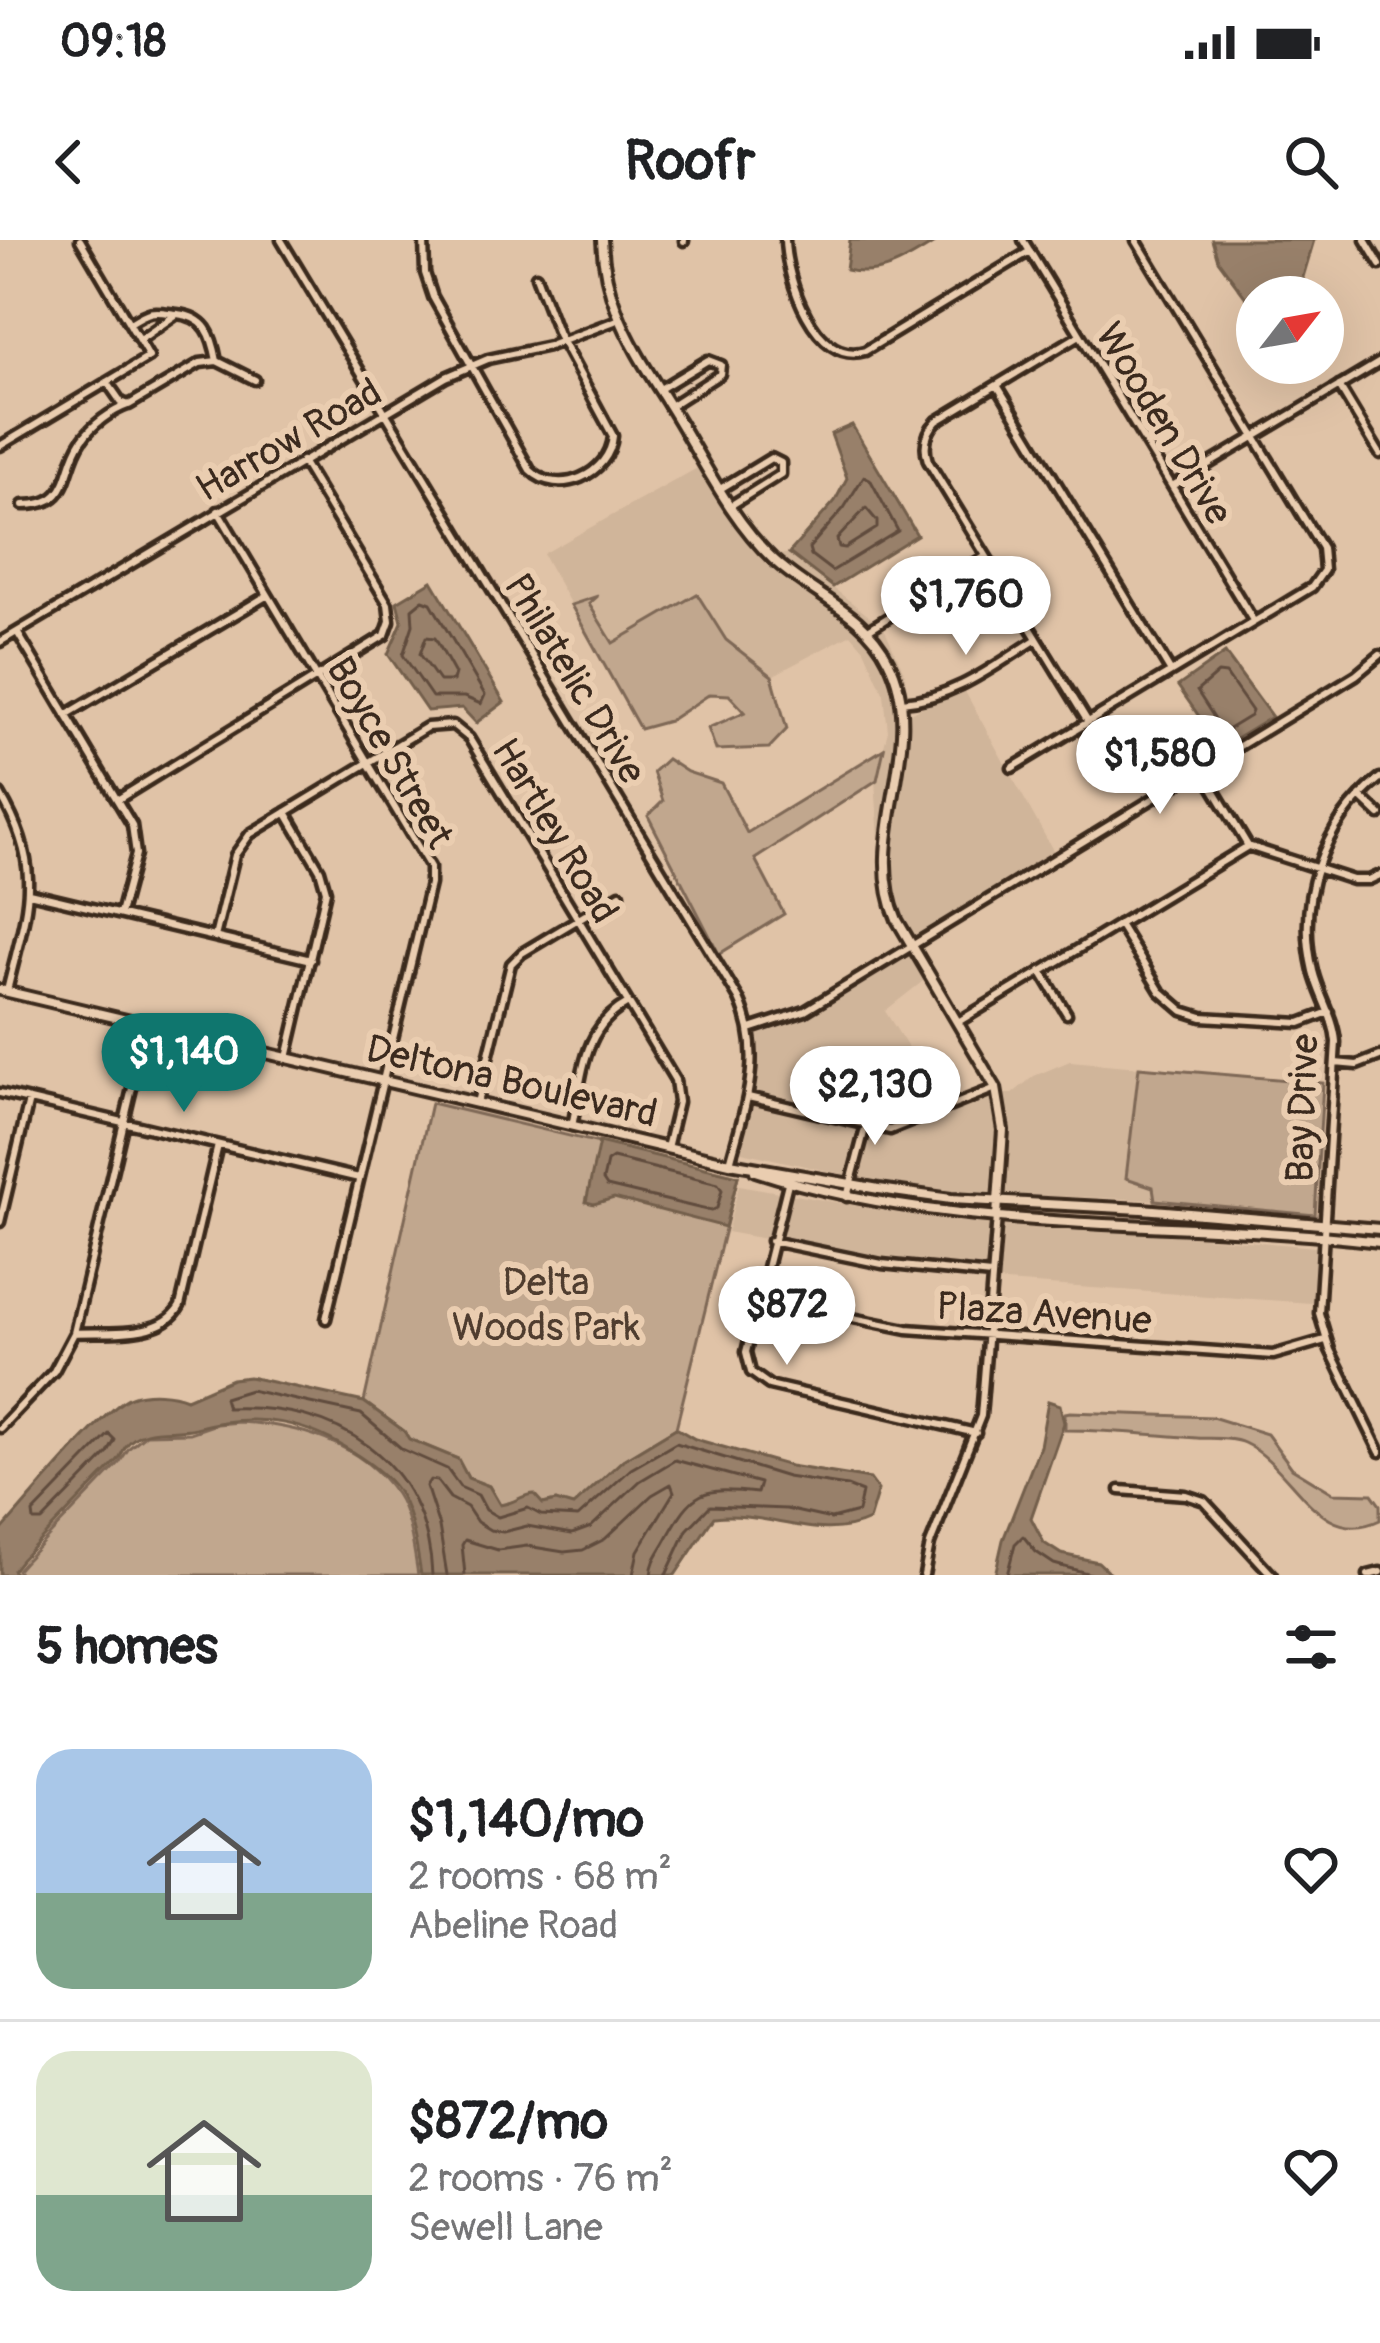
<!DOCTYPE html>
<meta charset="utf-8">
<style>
:root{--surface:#fff;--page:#f2f2f2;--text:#202124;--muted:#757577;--line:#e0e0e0;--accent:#0f766e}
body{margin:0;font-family:Pangolin,sans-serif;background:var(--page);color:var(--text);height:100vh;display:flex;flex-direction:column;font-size:45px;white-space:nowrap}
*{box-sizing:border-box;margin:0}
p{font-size:39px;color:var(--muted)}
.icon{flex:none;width:66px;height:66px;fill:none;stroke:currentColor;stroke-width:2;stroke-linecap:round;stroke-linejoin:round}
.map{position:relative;height:1335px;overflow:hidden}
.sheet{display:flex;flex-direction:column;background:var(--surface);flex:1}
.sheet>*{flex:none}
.needle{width:78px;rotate:59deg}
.buttons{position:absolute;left:1236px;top:36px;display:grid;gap:24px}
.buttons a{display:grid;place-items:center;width:108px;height:108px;border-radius:50%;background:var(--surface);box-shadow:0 12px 48px #0002;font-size:60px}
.price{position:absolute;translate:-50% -102px;padding:0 27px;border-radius:42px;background:#fff;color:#222;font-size:39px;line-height:78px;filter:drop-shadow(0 3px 6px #0008)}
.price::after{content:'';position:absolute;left:50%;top:72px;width:36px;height:27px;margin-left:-18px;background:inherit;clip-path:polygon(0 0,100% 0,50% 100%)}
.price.current{background:var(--accent);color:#fff}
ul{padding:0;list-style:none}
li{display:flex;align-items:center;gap:36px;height:300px;padding:0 36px}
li+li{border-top:3px solid var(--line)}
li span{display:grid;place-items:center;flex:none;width:336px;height:240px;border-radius:36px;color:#555}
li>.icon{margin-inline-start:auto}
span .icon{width:144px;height:144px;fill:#fffc;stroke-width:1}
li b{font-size:51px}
h2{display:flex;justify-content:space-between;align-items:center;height:144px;padding:0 36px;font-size:51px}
.status{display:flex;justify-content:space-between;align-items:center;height:84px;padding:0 60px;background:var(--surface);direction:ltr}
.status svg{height:33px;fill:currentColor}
header{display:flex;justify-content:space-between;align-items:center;height:156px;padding:0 36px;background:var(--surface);font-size:54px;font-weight:800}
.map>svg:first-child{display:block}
</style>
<div class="status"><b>09:18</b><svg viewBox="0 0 49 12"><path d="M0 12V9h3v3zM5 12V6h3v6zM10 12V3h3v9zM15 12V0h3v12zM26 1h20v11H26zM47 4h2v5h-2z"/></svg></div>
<header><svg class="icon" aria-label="back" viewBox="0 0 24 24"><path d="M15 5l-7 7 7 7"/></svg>Roofr<svg class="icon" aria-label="search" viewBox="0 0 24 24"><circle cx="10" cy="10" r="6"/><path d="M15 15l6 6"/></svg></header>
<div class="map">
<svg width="1380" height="1335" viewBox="0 0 1380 1335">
<rect width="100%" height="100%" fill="#e0c3a7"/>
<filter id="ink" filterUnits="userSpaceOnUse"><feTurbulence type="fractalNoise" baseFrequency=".00833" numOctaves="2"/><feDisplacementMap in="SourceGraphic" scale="24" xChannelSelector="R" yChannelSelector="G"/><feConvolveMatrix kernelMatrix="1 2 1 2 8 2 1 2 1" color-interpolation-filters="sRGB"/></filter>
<g filter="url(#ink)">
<!-- built -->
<path fill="#d0b59a" d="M701,226l25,45 40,47 99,74 23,37 9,30 2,34 -19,121 -5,-73 13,-50 -4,-37 -20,-45 -13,-15 -79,42 -46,-36 -114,4 -21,-31 -2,-9 6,-7 -24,8 -28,-51z
M789,313l95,75 21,46 3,40 55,-26 97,175 -144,82 -25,-53 -3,-39 18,-121 -5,-51 -12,-29 -18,-25 -95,-71z
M903,699l24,39 -42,33 64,102 44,-19 6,37 -5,63 -66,-1 -191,-42 17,-129 21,2 28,-10 102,-66z
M1070,821l69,6 -13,111 27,9 2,13 -153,-6 5,-64 -6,-36h11l22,-18z
M739,945l135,24 454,39 -3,56 -320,-22 -278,-50z"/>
<!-- green -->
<path fill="#c1a78e" stroke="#7e6856" stroke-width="3" d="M697,354l29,46 46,36 15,53 -18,19 -53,2 -8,-22 37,-16 -16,-17 -19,-1 -41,27 -29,8 -69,-124 27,-9 -9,8 24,39z
M884,509l-7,31 -122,79 29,55 -65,40 -71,-138 15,-15 -10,-29 14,-13 20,13 34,11 26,50z
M1139,827l184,16 -8,132 -160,-15 -2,-13 -27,-9z
M431,863l307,73 -62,252 -53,32 -46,44 -8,4 -13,-7 -13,3 -27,-3 -16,4 -11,-19 -21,-8 -11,-19 -48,-20 -5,-8 -40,-29z
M1070,1172l142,5 55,17 25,34 41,25 39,1 8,11v15c-63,30 -87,-55 -136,-77 -13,-6 -33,-4 -47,-5 -44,-3 -88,-8 -132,-8v-17z
M239,1182c57,3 122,20 157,72 14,21 18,56 22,81h-398l-3,-5 7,-8 95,-99 10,-15 17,-14 44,-1 26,-9z"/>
<!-- water -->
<path fill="#98806b" stroke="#735e4c" stroke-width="3" d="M850,0h89c-29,18 -58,39 -93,30z
M1212,0h102l-11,37 2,20h-48v16l-39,-53z
M852,185l65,110 -84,52 -44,-34 46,-52 12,-23 -16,-44z
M432,341l72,121 -28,21 -14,-15 -35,3 -39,-57 14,-32 -5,-20z
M1225,413l47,64 -51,31 -43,-62z
M599,902l139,34 -13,51 -111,-29 -20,6 -8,-2z
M249,1137l115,25 40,29 5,8 49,20 10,19 21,8 11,19c14,-1 20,-10 34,-11l9,10 13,-3 17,5 50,-46 53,-32 19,11 95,27 80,13 8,11 -9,30c-49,24 -103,-10 -155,-3l-39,58h-254c-4,-26 -8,-57 -21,-80 -9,-16 -25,-28 -40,-38 -52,-36 -103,-46 -165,-29 -24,6 -51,-4 -69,18 -4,5 -5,11 -9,15l-96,99 -8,10 3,5h-16v-43c22,-24 108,-128 131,-135 17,-6 41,-4 55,2l46,-20z
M1048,1161l12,4 4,18 -33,95 13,25 17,11 37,8 14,13h-117l8,-35 37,-94z"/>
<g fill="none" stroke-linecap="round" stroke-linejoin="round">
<!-- shore -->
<path stroke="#604c3d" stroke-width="3" d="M864,236l6,3 28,52 -66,40 -21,-16 -2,-7 35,-40z
M866,268l11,13v7l-32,20 -6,-1 -2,-8z
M423,360l8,3 54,92 -4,9 -17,-7h-32l-29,-42 10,-30 -1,-16z
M426,397l9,1 20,36 -2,7h-14l-19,-27z
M1218,433l8,1 26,37 -2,5 -23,14 -6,-2 -24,-37z
M613,918l105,26 4,6 -5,18 -6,3 -104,-25 -4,-6 4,-18z
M109,1194l6,6 -7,13 -66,68h-8l-1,-8z
M432,1335c-5,-116 -96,-172 -205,-167l-3,-10 26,-8 111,24 41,35 45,20 13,18 18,8 8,15 12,7 30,-9 13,7 37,2 53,-48 45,-26 111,34 60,9 15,6 -4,20 -27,7 -45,-10 -76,-3 -23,24 -21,45
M447,1335l-8,-49 -13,-40 4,-6 7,1 13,17 17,9 10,15 13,8 13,2 24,-6 45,8 19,-7 49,-46 35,-21 85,23 -3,10c-56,-6 -64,-3 -91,47 -7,13 -14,20 -15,35
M465,1335l-3,-30 3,-5 33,10 29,-4 37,6 19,-2 22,-11 47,-44 19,-11 3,8 -36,59 -5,24
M1007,1335l8,-31 8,-8 13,16 18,12 40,11"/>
<!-- minor casing -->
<g stroke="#3b2a1e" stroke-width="15">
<path id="minor" d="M281,0l458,759c26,56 6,107 -9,164
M424,0l1,33 8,24 97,173c28,28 80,4 83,-34l-55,-102 -22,-58
M785,0c1,39 30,126 80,111l165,-100
M1023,0l231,382
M1365,0l15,25
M684,1v-1
M130,83c22,-14 23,-12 47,-9 29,3 35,20 40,47l38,19
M1080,95l-143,86c-12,12 -14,25 -9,40l160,261
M141,99l36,-25
M107,142l14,20 8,3 71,-42 17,-2
M997,145l174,287
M1339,146l41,68
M660,149l48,-29 13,5 -1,9 -50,32
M0,206l149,-89 -69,-117
M1172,246l208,-124
M720,249l51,-31 10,5v11l-51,32
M23,265c51,0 38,-34 59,-65 10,-15 29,-29 46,-35
M218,271l212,356v17l-104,435
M868,390l118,-74
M17,392l115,193 4,29 -16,60
M0,402l446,-265 42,-18 61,-13 71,-27
M902,462c52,-4 92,-36 135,-63
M66,475l202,-120
M1012,528l300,-181 12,-17 -2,-22 -186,-308
M1201,528l47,78
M1380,538c-58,46 -84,122 -67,193 6,25 21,46 23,71l-17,271 11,37 50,102
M0,554c46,78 26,116 7,197
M1360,556l20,19
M117,560l268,-165 5,-14 -2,-17 -86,-143
M286,572l34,58 6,21 -39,167
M29,653l282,67
M1119,684l41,67 23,20 19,6 98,6 29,-11
M215,697l20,-82 15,-21 177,-107 26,-2 16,13 206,342 3,22 -11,46
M1041,731l26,43
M958,782l290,-176 105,34h16l11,-5
M750,789l55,-18 551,-336 24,-20
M1335,823l22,2 23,-9
M0,853l359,85
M748,857l142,33 106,-42
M477,863l34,-139 11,-11 98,-59
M572,886c11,-49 9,-98 56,-123
M789,939l-43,173 5,20 18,13 207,48
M847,957l19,-72
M0,982l29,-122
M771,1001l111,23 109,11
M759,1059l148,30 366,26 52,-15
M74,1093c33,-2 88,6 106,-27l38,-161
M0,1188l54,-57 20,-38 73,-308
M1120,1250l66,5 18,6 68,74
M924,1335l6,-31 51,-128 16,-200
M1368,1335l12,-3"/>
</g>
<!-- secondary casing -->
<g stroke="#3b2a1e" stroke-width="16">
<path id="secondary" d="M602,0c1,24 6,49 15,71 14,37 38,71 58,104 30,49 56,104 98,144 38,36 91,52 115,101 43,83 -28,175 9,260l99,168 7,42 -6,86
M0,750l730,173 149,26 72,10 191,10 238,20
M755,931c201,66 417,46 625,71"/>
</g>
<!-- minor -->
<use href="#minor" stroke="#eacdb0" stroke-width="6"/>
<!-- secondary -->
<use href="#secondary" stroke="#eacdb0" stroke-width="8"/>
</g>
</g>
<g text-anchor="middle" stroke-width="12" stroke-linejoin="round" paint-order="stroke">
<!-- street labels -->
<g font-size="39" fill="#3b2a1e" stroke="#eacdb0">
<text transform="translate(1165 183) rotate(59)" y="14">Wooden Drive</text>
<text transform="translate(288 199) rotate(-30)" y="14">Harrow Road</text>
<text transform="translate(576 438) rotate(59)" y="14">Philatelic Drive</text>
<text transform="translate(391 512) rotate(60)" y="14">Boyce Street</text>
<text transform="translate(556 590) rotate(59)" y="14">Hartley Road</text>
<text transform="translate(512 840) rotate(13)" y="14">Deltona Boulevard</text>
<text transform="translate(1301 868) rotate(-88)" y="14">Bay Drive</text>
<text transform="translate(1044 1072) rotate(4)" y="14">Plaza Avenue</text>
</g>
<!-- park labels -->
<g font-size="39" fill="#4f3d2f" stroke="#eacdb0">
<text x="546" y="1055">Delta<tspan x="546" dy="45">Woods Park</tspan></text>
</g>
</g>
</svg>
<div class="buttons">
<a><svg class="needle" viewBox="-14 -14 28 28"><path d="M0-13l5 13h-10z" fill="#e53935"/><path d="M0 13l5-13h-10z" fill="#757577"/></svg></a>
</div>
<b class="price" style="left:966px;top:418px">$1,760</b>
<b class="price" style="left:1160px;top:577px">$1,580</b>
<b class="price current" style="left:184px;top:875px">$1,140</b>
<b class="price" style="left:875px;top:908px">$2,130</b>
<b class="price" style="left:787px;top:1128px">$872</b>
</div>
<section class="sheet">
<h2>5 homes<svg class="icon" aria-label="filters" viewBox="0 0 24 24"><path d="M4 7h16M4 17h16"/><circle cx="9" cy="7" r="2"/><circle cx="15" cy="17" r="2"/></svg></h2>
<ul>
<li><span style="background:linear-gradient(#a9c7e8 60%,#7fa58c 0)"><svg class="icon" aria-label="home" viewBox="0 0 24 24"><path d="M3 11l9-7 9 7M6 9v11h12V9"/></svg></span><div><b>$1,140/mo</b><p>2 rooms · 68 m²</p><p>Abeline Road</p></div><svg class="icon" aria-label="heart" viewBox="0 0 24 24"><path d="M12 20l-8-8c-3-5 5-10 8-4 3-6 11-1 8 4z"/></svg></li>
<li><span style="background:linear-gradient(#dfe7d0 60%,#7fa58c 0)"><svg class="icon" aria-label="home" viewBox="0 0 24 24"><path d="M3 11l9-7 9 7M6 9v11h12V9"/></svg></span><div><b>$872/mo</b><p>2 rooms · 76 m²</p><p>Sewell Lane</p></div><svg class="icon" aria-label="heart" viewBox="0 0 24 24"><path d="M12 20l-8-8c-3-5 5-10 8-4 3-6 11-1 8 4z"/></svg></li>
</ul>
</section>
